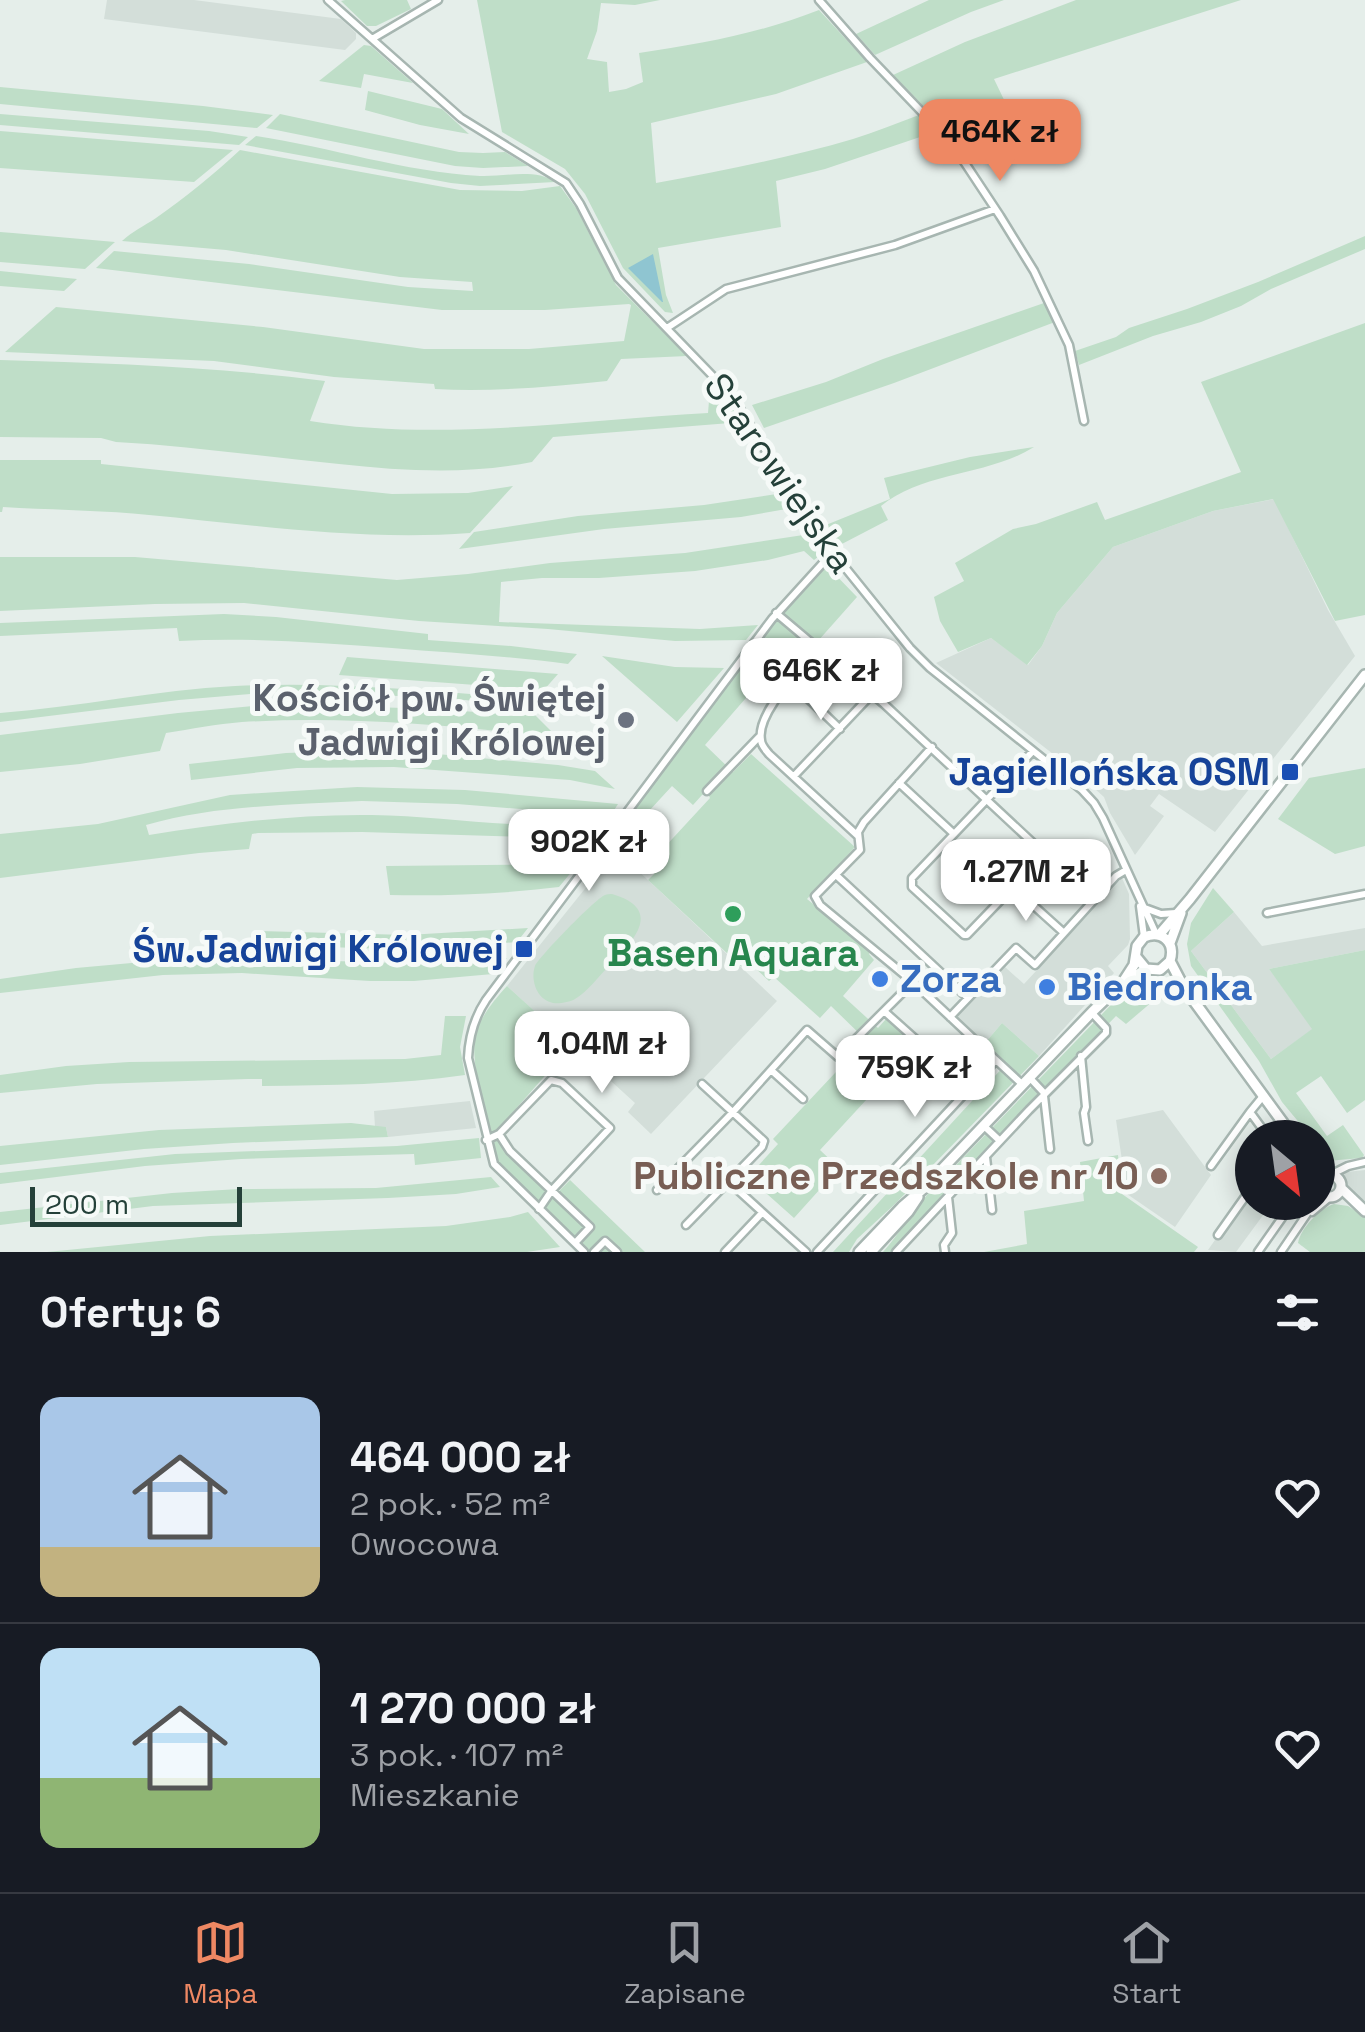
<!DOCTYPE html>
<html lang="pl">
<meta charset="utf-8">
<style>
:root{--surface:#171b24;--page:#20242c;--text:#f1f3f6;--muted:#9ea1a6;--line:#363941;--accent:#ee8863}
body{margin:0;font-family:"Space Grotesk",sans-serif;background:var(--page);color:var(--text);height:100vh;display:flex;flex-direction:column;font-size:38px;white-space:nowrap}
*{box-sizing:border-box;margin:0}
p{font-size:32px;color:var(--muted)}
.icon{flex:none;width:55px;height:55px;fill:none;stroke:currentColor;stroke-width:2;stroke-linecap:round;stroke-linejoin:round}
.map{position:relative;height:1252px;overflow:hidden}
.panel{display:flex;flex-direction:column;background:var(--surface);flex:1}
.panel>*{flex:none}
.needle{width:65px;rotate:151deg}
.tools{position:absolute;left:1235px;top:1120px;display:grid;gap:20px}
.tools a{display:grid;place-items:center;width:100px;height:100px;border-radius:50%;background:var(--surface);box-shadow:0 5px 25px #0003;font-size:50px}
.scale{position:absolute;left:30px;bottom:25px;width:212px;box-sizing:border-box;padding-left:10px;border:5px solid #244039;border-top:0;font-size:28px;line-height:35px;white-space:nowrap;color:#244039;-webkit-text-stroke:8px #f6faf8;paint-order:stroke}
.price{position:absolute;translate:-50% -85px;padding:0 22px;border-radius:20px;background:#fff;color:#222;font-size:32px;line-height:65px;filter:drop-shadow(0 2px 5px #0008)}
.price::after{content:'';position:absolute;left:50%;top:60px;width:30px;height:22px;margin-left:-15px;background:inherit;clip-path:polygon(0 0,100% 0,50% 100%)}
.price.on{background:var(--accent);color:#111}
ul{padding:0;list-style:none}
li{display:flex;align-items:center;gap:30px;height:250px;padding:0 40px}
li+li{border-top:2px solid var(--line)}
li span{display:grid;place-items:center;flex:none;width:280px;height:200px;border-radius:20px;color:#555}
li>.icon{margin-inline-start:auto}
span .icon{width:120px;height:120px;fill:#fffc;stroke-width:1}
li b{font-size:42px}
h2{display:flex;justify-content:space-between;align-items:center;height:120px;padding:0 40px;font-size:42px}
.dock{display:flex;justify-content:space-around;align-items:center;height:140px;border-top:2px solid var(--line);background:var(--surface);font-size:28px;color:var(--muted)}
.dock a{display:grid;justify-items:center;gap:5px}
.dock .on{color:var(--accent)}
.map>svg:first-child{display:block}
</style>
<div class="map">
<svg width="1365" height="1252" viewBox="0 0 1365 1252">
<rect width="100%" height="100%" fill="#e5eeea"/>
<!-- built -->
<path fill="#d3ded9" d="M107,0h87l147,19 15,14v6l-11,11 -241,-31z
M1274,499l54,111 27,46 -140,176 -56,-38 -9,12 14,10 -29,39 -25,-42 -6,-16 -29,-26 -139,-108 55,-25 37,27 14,-19 15,-33 56,-66 100,-36z
M616,850l161,151 -126,133 -23,-22 7,-9 -128,-117z
M1122,878l7,16 1,45 -2,6 -20,21 6,7 -75,83 -37,-33 -17,20 -28,-26 48,-50 19,17z
M1234,912l28,34 103,-18v22l-96,19 44,60 -42,30 -80,-108z
M470,1101l6,27 -88,9 -2,-10h-11l-1,-16z
M1163,1110l48,65 -36,52 -48,-33 -11,-74z
M1365,1170v31l-14,-9 -9,-14 4,-6z
M1252,1187v15l20,1 -36,49 -28,-2z"/>
<!-- green -->
<path fill="#bfdec8" fill-rule="evenodd" d="M345,0h62l4,9 -35,17h-9l-26,-25z
M477,0h183l-25,5 -34,-2 -4,28 -10,28 20,3 2,30 17,-3 17,-7 -4,-29c62,-9 122,-20 180,-43l48,52 -91,32 -125,29 5,60c66,-12 132,-25 197,-44 22,-7 44,-16 66,-24l16,17 -110,37 -49,12 5,46 -123,21 8,47 7,18 -8,-1 -42,-44 -38,-74 -20,-25 -63,-37z
M929,0h75l-33,12 -96,43 -19,-21z
M1076,0h165l-247,79 13,27 -57,27 -57,-58 72,-33z
M364,45l7,1 42,37 -49,-9 -3,14 -42,-7z
M0,87l203,19 70,9 -16,13 -257,-24z
M368,91l74,18 27,25 -49,-9 -55,-15z
M0,114l209,17 39,6 -9,8 -239,-20z
M280,114l179,38 24,1 22,-1 23,14 -45,2 -28,-2 -189,-38z
M0,131l233,19 -39,32 -194,-14z
M256,136c74,11 149,36 224,40 23,1 56,-8 75,6l-75,4 -29,-3 -206,-38z
M240,150l220,40 62,1 38,-5 16,22 40,77 71,71 -66,3 -14,22c-57,6 -115,11 -172,8l-1,-5 -100,-7 -120,-16 -209,-9 51,-45 207,20 161,22h105l95,-8 7,-36 -2,-1 -84,6h-103l-346,-42 18,-17 135,13 159,23 65,4 -1,-9 -72,-5 -174,-27 -104,-9c11,-10 22,-15 34,-23 29,-20 58,-44 84,-68z
M0,232l13,1 102,9 -30,27 -85,-7z
M1365,236v13l-94,40 -30,17 -40,16 -48,14 -74,29 -4,-14 41,-14 13,-9 58,-19 71,-27z
M0,271l77,8 -13,12 -64,-5z
M1044,303l11,19 -161,61 -130,45 -12,-23 74,-23 57,-23z
M1365,323v292l-30,6 -62,-122 -60,12 -100,36 -56,66 -15,33 -15,19 -36,-27 -33,14 -18,-31 -6,-24 30,-16 -9,-18 58,-34 23,-5 61,-22 8,18 136,-48 -40,-90z
M0,360c109,3 217,7 325,21l-15,40c131,21 266,-1 398,-8l1,-12 18,-1 16,22 -190,15 -21,25c-64,13 -128,9 -193,2 -74,-7 -148,-18 -223,-22l-15,-4 -101,-1z
M1034,447c-46,29 -110,24 -153,59l7,14 -50,26 -17,-19 69,-28 -6,-21 86,-21z
M0,460h101v4l291,30 76,-1 45,-7 -43,47c-108,8 -215,-8 -321,-18 -49,-5 -98,-5 -146,-8l-1,5h-2z
M783,493l9,15 -51,9 -137,12 -145,20 15,-17 104,-16 126,-11z
M810,534l13,16v3l-9,7 -10,-9 -36,9 -73,11 -96,7h-57l-41,4 -2,40 201,7 58,-4 -12,15 -71,1 -127,-12 -129,-8 -175,-18 -89,1 -155,7v-54h135l262,23 71,-6 82,-11 135,-10z
M827,566l30,31 -63,71 -14,-9 -75,86 28,27 18,-18 104,93 -48,52 64,52 -2,3 5,6 -31,36 35,32 8,-9 56,50 -25,27 -26,-23 -71,77 19,18 -45,50 -46,-41 30,-33 -5,-5 93,-99 -35,-34 -11,12 -46,-41 -5,4 -16,-15 -10,2 -95,-88 6,-6 -3,-5 1,-5 11,1 2,-3 -4,-4v-7l49,-53 -2,-4 -6,1 -9,10 -21,-19 -46,50 23,22 -12,12 -22,-20 -29,36 -3,-3 12,-21 174,-234 18,-22z
M224,614l52,3 152,17v6l83,6 66,8 -9,10c-59,-8 -117,-11 -176,-16 -71,-5 -141,-11 -213,-7l-2,-13 -177,8v-13z
M602,656l73,11 49,1 -47,54z
M347,657l211,17 -30,34 30,30c-105,-13 -210,-22 -316,-16 -25,2 -51,7 -76,11l-6,18 -80,13 -80,8v-37l178,-22 98,-9 159,5 81,6 4,-9 -55,-6 -152,-9 -38,1 -96,8 -179,22v-9c79,-6 156,-23 235,-27 97,-5 193,5 290,12l7,-9 -193,-14z
M342,751l84,2 132,12 37,6 20,18 -45,-9 -176,-13 -97,1 -106,12 -2,-16 97,-11z
M1365,768v78l-30,8 -57,-35 31,-41z
M357,787l108,3 153,14 -22,35 -234,-7 -104,1 -6,1 -3,15 -50,4 -199,25v-44l98,-10 132,-29zM362,801l95,3 115,9v11c-66,4 -134,-8 -200,-9 -75,-1 -149,8 -223,20l-3,-10c68,-20 144,-20 216,-24z
M578,864l-19,23c-56,7 -112,9 -169,8l-4,-29z
M1213,888l21,24 -43,39 80,108 41,-30 -43,-60 96,-19v150l-18,13 -26,-37 -25,17 31,43 16,-11 21,30 -2,3 -35,3 -9,-5v-18l-7,-1 -29,-35 -23,-41 -68,-95 -4,-22 4,-21z
M612,894c55,16 18,50 -4,73 -10,10 -21,25 -33,32 -5,3 -16,5 -22,4 -16,-3 -23,-23 -18,-37 4,-9 60,-67 70,-71 2,-1 5,-1 7,-1z
M528,928l-11,14 -91,8 -168,-5 1,-14 148,4z
M507,958l-14,16 -79,7h-44l-128,-8 -79,2 -163,18v-14l76,-11 100,-9h93l163,5z
M1148,974l12,1 11,7 -5,8 -40,34 -10,-8 -194,201 -31,35h-8c16,-18 27,-38 44,-57l207,-214 6,-5z
M507,986l65,59 -74,84 14,21 46,42 12,-12 75,72h-54l-91,-88c-12,-24 -32,-108 -24,-132 6,-17 19,-33 31,-46z
M445,1016h21l-6,31 5,28c-67,10 -135,10 -203,11v-7h-14l-151,5 -97,9v-18l66,-9 63,-4 276,-3 36,-4z
M1002,1023l37,33 -144,148 -38,35 -8,13h-16l173,-188 -21,-21z
M351,1123l35,4 2,10 -155,6 -89,6 -144,16v-19l159,-16z
M479,1138l2,20 -66,7 -1,-11 -173,5 -96,7 -145,18v-11l175,-19 222,-8z
M1118,1155l4,39 76,53 -4,5h-210l43,-8 -3,-33 60,-10 -4,-39z
M491,1177l9,10 -44,7 -68,4 -235,8 -153,19v-13l172,-19 67,-4 137,-1z
M1334,1204l14,2 17,11v35h-55l-12,-9c3,-15 21,-34 36,-39z
M528,1212l32,35 -33,5h-480l163,-16 236,-10 64,-9z"/>
<!-- water -->
<path fill="#8fc5d1" d="M653,254l10,48h-1l-34,-34z"/>
<g fill="none" stroke-linecap="round" stroke-linejoin="round">
<!-- minor casing -->
<g stroke="#a7b6b1" stroke-width="11">
<path id="minor" d="M328,0l133,118 105,65 14,21 38,74 114,118 82,133 96,119 20,20 152,122 12,13 9,15 53,116
M819,0l51,58 69,72 20,24 41,62 34,55 35,74 15,76
M372,39l66,-39
M667,328l59,-39 169,-44 100,-36
M776,613l108,91 210,196 22,-24 10,-6
M818,648c-16,21 -62,64 -57,92 0,5 4,9 8,14l89,82
M791,682l49,47
M932,747l-68,75 -6,10 2,18 -45,46 5,9 93,77 83,78
M794,776l78,-82
M899,783l55,51 79,-83
M707,791l52,-54
M954,834l-42,44v9l52,48h3l78,-81
M836,875l132,123
M1013,887l51,46
M1140,906l4,31
M1142,907l19,7 15,-1
M1267,913l98,-19
M884,1011l86,77
M950,1017l66,-69 19,17 59,-65
M1081,1056l5,51 -2,6 4,28
M771,1070l32,29
M1030,1078l15,16
M1264,1095l-14,17 19,26
M1044,1096l6,53
M984,1126l16,15
M499,1134l11,17 80,76 -15,16
M486,1140l13,-6 52,-54 11,3 48,45 -58,62 -13,19
M986,1157l6,53
M1211,1166l39,-54
M1330,1175l18,-9 17,-4
M728,1181l78,71
M657,1190l76,-78 74,-82 31,27 75,-75
M1318,1199l4,-6
M1312,1212l18,-15
M686,1225l76,-78 2,-6 -62,-57
M1218,1235l34,-48
M584,1252l-90,-88 -26,-106c1,-22 6,-40 18,-58l286,-381 60,-66
M594,1252l11,-11 12,11
M725,1252l36,-38
M817,1252l179,-192 27,25
M896,1252l133,-142 77,-77v-5l-14,-15
M945,1252l-1,-7 8,-12 -4,-36
M1258,1252l33,-47 17,6
M1281,1252l34,-50"/>
</g>
<!-- tertiary casing -->
<g stroke="#a7b6b1" stroke-width="14">
<path id="tertiary" d="M1159,935l31,-36 175,-224
M1170,943l11,-30
M1170,961l13,25 111,152
M1123,982l11,-17 3,-19 7,-9c18,-7 32,5 26,24l-10,9 -14,-1 -9,-11
M1319 1186a11 11 0 1 1 22 0a11 11 0 1 1-22 0Z
M1341,1188l24,23
M859,1252l43,-45 22,-19 168,-176 22,-21 32,-22
M871,1252l37,-40 10,-15"/>
</g>
<!-- minor -->
<use href="#minor" stroke="#fff" stroke-width="6"/>
<!-- tertiary -->
<use href="#tertiary" stroke="#fff" stroke-width="9"/>
</g>
<!-- markers -->
<circle fill="#6b7280" stroke="#f6faf8" stroke-width="4" cx="626" cy="720" r="10"/>
<g fill="#1a4fb4" stroke="#f6faf8" stroke-width="4">
<rect x="1280" y="762" width="20" height="20" rx="5"/>
<rect x="514" y="939" width="20" height="20" rx="5"/>
</g>
<circle fill="#2e9e5b" stroke="#f6faf8" stroke-width="4" cx="733" cy="914" r="10"/>
<g fill="#3f7fe0" stroke="#f6faf8" stroke-width="4">
<circle cx="880" cy="979" r="10"/>
<circle cx="1047" cy="987" r="10"/>
</g>
<circle fill="#8d6e63" stroke="#f6faf8" stroke-width="4" cx="1159" cy="1176" r="10"/>
<g text-anchor="middle" stroke-width="10" stroke-linejoin="round" paint-order="stroke">
<!-- street labels -->
<g font-size="38" fill="#244039" stroke="#f6faf8">
<text transform="translate(780 473) rotate(55)" y="13">Starowiejska</text>
</g>
<!-- worship labels -->
<g font-size="38" font-weight="bold" fill="#5b616d" stroke="#f6faf8" text-anchor="end">
<text x="606" y="711">Kościół pw. Świętej<tspan x="606" dy="44">Jadwigi Królowej</tspan></text>
</g>
<!-- transit labels -->
<g font-size="38" font-weight="bold" fill="#164399" stroke="#f6faf8" text-anchor="end">
<text x="1270" y="785">Jagiellońska OSM</text>
<text x="504" y="962">Św.Jadwigi Królowej</text>
</g>
<!-- leisure labels -->
<g font-size="38" font-weight="bold" fill="#27864d" stroke="#f6faf8">
<text x="733" y="966">Basen Aquara</text>
</g>
<!-- shop labels -->
<g font-size="38" font-weight="bold" fill="#366cbe" stroke="#f6faf8" text-anchor="start">
<text x="900" y="992">Zorza</text>
<text x="1067" y="1000">Biedronka</text>
</g>
<!-- education labels -->
<g font-size="38" font-weight="bold" fill="#785e54" stroke="#f6faf8" text-anchor="end">
<text x="1139" y="1189">Publiczne Przedszkole nr 10</text>
</g>
</g>
</svg>
<div class="tools">
<a><svg class="needle" viewBox="-14 -14 28 28"><path d="M0-13l5 13h-10z" fill="#e53935"/><path d="M0 13l5-13h-10z" fill="#9ea1a6"/></svg></a>
</div>
<div class="scale">200 m</div>
<b class="price on" style="left:1000px;top:184px">464K zł</b>
<b class="price" style="left:821px;top:723px">646K zł</b>
<b class="price" style="left:589px;top:894px">902K zł</b>
<b class="price" style="left:1026px;top:924px">1.27M zł</b>
<b class="price" style="left:602px;top:1096px">1.04M zł</b>
<b class="price" style="left:915px;top:1120px">759K zł</b>
</div>
<section class="panel">
<h2>Oferty: 6<svg class="icon" aria-label="filters" viewBox="0 0 24 24"><path d="M4 7h16M4 17h16"/><circle cx="9" cy="7" r="2"/><circle cx="15" cy="17" r="2"/></svg></h2>
<ul>
<li><span style="background:linear-gradient(#a9c7e8 75%,#c2b280 0)"><svg class="icon" aria-label="home" viewBox="0 0 24 24"><path d="M3 11l9-7 9 7M6 9v11h12V9"/></svg></span><div><b>464 000 zł</b><p>2 pok. · 52 m²</p><p>Owocowa</p></div><svg class="icon" aria-label="heart" viewBox="0 0 24 24"><path d="M12 20l-8-8c-3-5 5-10 8-4 3-6 11-1 8 4z"/></svg></li>
<li><span style="background:linear-gradient(#bfe0f5 65%,#8fb573 0)"><svg class="icon" aria-label="home" viewBox="0 0 24 24"><path d="M3 11l9-7 9 7M6 9v11h12V9"/></svg></span><div><b>1 270 000 zł</b><p>3 pok. · 107 m²</p><p>Mieszkanie</p></div><svg class="icon" aria-label="heart" viewBox="0 0 24 24"><path d="M12 20l-8-8c-3-5 5-10 8-4 3-6 11-1 8 4z"/></svg></li>
</ul>
</section>
<nav class="dock">
<a class="on"><svg class="icon" aria-label="map" viewBox="0 0 24 24"><path d="M3 6l6-2 6 2 6-2v14l-6 2-6-2-6 2zM9 4v14M15 6v14"/></svg>Mapa</a>
<a><svg class="icon" aria-label="saved" viewBox="0 0 24 24"><path d="M7 4h10v16l-5-4-5 4z"/></svg>Zapisane</a>
<a><svg class="icon" aria-label="home" viewBox="0 0 24 24"><path d="M3 11l9-7 9 7M6 9v11h12V9"/></svg>Start</a>
</nav>
